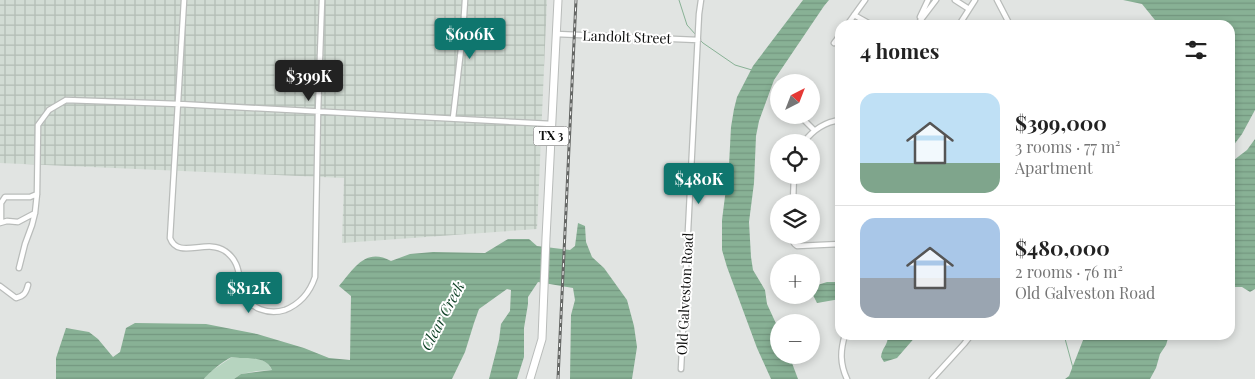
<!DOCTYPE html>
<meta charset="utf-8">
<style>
:root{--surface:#fff;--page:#f2f2f2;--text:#222;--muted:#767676;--line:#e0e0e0;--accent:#0f766e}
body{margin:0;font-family:"Playfair Display",serif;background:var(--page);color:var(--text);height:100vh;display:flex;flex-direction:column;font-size:19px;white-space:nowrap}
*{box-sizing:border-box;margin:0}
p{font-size:16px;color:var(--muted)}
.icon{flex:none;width:28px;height:28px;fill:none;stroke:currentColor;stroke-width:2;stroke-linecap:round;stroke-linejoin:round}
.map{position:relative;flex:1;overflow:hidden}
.sheet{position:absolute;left:835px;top:20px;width:400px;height:320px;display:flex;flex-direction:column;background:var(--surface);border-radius:15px;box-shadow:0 2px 8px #0003}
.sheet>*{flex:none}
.needle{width:32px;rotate:42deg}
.controls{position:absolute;left:770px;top:74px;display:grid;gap:10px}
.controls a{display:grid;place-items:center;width:50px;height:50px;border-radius:50%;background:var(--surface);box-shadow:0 2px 8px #0003;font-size:25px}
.price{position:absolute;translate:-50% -42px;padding:0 11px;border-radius:5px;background:var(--accent);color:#fff;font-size:16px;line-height:32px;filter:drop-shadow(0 1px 2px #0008)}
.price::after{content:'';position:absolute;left:50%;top:30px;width:15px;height:11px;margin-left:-8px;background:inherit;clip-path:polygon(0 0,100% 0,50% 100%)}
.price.active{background:#222;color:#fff}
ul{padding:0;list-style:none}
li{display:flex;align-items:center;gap:15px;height:125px;padding:0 25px}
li+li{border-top:1px solid var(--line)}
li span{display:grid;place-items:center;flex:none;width:140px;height:100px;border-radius:15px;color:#555}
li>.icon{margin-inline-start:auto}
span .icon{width:60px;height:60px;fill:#fffc;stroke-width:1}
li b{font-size:21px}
h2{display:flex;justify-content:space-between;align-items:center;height:60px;padding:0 25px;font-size:21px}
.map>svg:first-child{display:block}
</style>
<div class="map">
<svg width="1255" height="379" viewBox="0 0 1255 379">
<defs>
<pattern id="industrial-grid" width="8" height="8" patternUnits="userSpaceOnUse" patternTransform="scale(1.25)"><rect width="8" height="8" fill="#d2dcd4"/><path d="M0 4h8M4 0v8" fill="none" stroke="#b3bcb5"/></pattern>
<pattern id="water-rules" width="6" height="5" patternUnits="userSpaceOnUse" patternTransform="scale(1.25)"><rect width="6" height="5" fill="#88b195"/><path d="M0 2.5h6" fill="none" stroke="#74977f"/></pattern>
</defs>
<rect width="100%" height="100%" fill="#e1e4e2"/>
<!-- industrial -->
<path fill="url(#industrial-grid)" d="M0,0h547l-10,229 -195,14 2,-65 -344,-15z"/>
<!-- green -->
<path fill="#b6d4bf" d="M232,357c13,1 34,-2 40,13l-15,1 -16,3 -7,5h-30l3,-5z"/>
<!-- water -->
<path fill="url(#water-rules)" d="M803,0h26l-5,6 -50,74 -15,41 -3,15 -2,47 -5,39 2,35 2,13 12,20 2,14 12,26v25h10l9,24h-27l-14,-31 -30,-81 -5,-17v-30l7,-55 2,-38 3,-18 3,-12 16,-31z
M1123,0h132v110l-13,24 -12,16v-125h-71l-17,-21z
M1255,139v150l-5,3 -8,-5h-12v-124l17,-13z
M578,223l7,3 1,16 6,15 12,11 23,32 7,26 3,21 -5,32h-62l1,-64 4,-15 -2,-12 -35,-6 -10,15v7l-4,24v29l-7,22h-28l10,-39 2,-16 9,-13 1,-21 -4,-1 -28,20 -5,14 -9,29 -13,27h-218l7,-5 31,-4c-5,-12 -20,-12 -32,-12 -2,0 -5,-1 -8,-1 -6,2 -24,16 -28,22h-148v-21l10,-30 23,4 9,7 15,18 7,-5 6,-24 9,-5 71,1 51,10 47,14 25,10 21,2 1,-64 -12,-10c15,-17 26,-39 52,-25l19,-7 23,-2 52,1 23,-14h21l8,7 33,4 5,-4z
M827,282h13v17l-23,4 -6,-12v-4z
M888,335h29l-20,23 -13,4 -3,-5c1,-10 7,-11 7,-22z
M1085,335h84l-3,10 -6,9 -4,14 -6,11h-85l4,-3z"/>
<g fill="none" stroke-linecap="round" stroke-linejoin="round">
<!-- stream -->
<path stroke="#88b195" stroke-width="1" d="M679,0l8,25 9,10
M700,40l3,3 32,22 17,5
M1064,335l9,33"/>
<!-- street casing -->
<g stroke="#b9bcba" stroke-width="7">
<path id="street" d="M184,0l-14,238c8,22 37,0 55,13 16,11 13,26 18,41 6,17 26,23 42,18 15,-6 25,-18 30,-33l3,-165 4,-112
M955,0l14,9
M997,0l13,25
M854,15l18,10
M920,17l8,-17
M847,25l18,-25
M917,25l19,-25
M959,25l16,-25
M556,34l142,6
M834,43l6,-8
M453,118l10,-86 2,-32
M804,120l10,10
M804,142c9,-12 21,-20 36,-22
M793,202l1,-27
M1,222v-19l4,-6h25l7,-3
M0,223l7,-2 11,1 17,-9
M792,235c-1,5 1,8 5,11l43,-2
M19,268l6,-24 7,-19 3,-12 2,-19 1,-69 11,-15 17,-10 113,4 373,20
M0,286l16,12c8,-2 10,-5 12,-13
M845,335c-5,16 -5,29 2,44
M681,369l18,-355 2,-14
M932,379l32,-35 7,-9"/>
</g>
<!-- primary casing -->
<g stroke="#b9bcba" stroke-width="9">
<path id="primary" d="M530,379l12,-40 4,-101 12,-238"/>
</g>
<!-- street -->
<use href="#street" stroke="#fff" stroke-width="4.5"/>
<!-- primary -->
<use href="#primary" stroke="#fff" stroke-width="7"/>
<!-- rail casing -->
<g stroke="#646664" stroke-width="3">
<path id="rail" d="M558,379l18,-379"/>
</g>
<!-- rail -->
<use href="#rail" stroke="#fff" stroke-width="1" stroke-dasharray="4" stroke-linecap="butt"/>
</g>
<g text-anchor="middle" stroke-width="4" stroke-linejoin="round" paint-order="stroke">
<!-- shield labels -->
<rect fill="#fff" stroke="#565756" stroke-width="1" x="533.5" y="126.5" width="35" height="19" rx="4"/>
<g font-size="12" font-weight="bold" fill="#0e0f0e">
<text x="551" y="140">TX 3</text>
</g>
<!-- street labels -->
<g font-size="14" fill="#0e0f0e" stroke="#fff">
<text transform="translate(627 37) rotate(2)" y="5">Landolt Street</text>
<text transform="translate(685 294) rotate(-87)" y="5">Old Galveston Road</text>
</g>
<!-- water labels -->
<g font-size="15" font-style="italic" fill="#0c3f23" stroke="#fff">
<text transform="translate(443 316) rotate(-62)" y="5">Clear Creek</text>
</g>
</g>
</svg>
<div class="controls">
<a><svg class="needle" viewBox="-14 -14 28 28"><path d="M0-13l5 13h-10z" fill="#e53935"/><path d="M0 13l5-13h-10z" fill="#767676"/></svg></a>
<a><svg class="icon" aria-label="locate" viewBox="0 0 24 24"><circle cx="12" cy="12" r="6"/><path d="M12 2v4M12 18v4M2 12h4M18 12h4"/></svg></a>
<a><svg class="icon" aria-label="layers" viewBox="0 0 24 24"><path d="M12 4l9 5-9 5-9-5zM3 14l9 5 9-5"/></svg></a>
<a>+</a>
<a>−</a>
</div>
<b class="price" style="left:470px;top:60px">$606K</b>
<b class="price active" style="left:309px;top:102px">$399K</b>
<b class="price" style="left:699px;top:205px">$480K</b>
<b class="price" style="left:249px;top:314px">$812K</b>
<section class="sheet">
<h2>4 homes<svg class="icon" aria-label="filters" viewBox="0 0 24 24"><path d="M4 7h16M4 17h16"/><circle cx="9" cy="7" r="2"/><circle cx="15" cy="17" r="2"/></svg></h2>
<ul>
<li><span style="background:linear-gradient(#bfe0f5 70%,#7fa58c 0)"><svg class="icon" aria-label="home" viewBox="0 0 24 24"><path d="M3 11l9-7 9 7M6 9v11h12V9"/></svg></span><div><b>$399,000</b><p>3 rooms · 77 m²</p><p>Apartment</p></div></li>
<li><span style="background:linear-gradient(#a9c7e8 60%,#9aa5b1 0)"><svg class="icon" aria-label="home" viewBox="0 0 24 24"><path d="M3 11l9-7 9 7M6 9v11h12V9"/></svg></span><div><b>$480,000</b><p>2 rooms · 76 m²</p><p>Old Galveston Road</p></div></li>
</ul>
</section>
</div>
